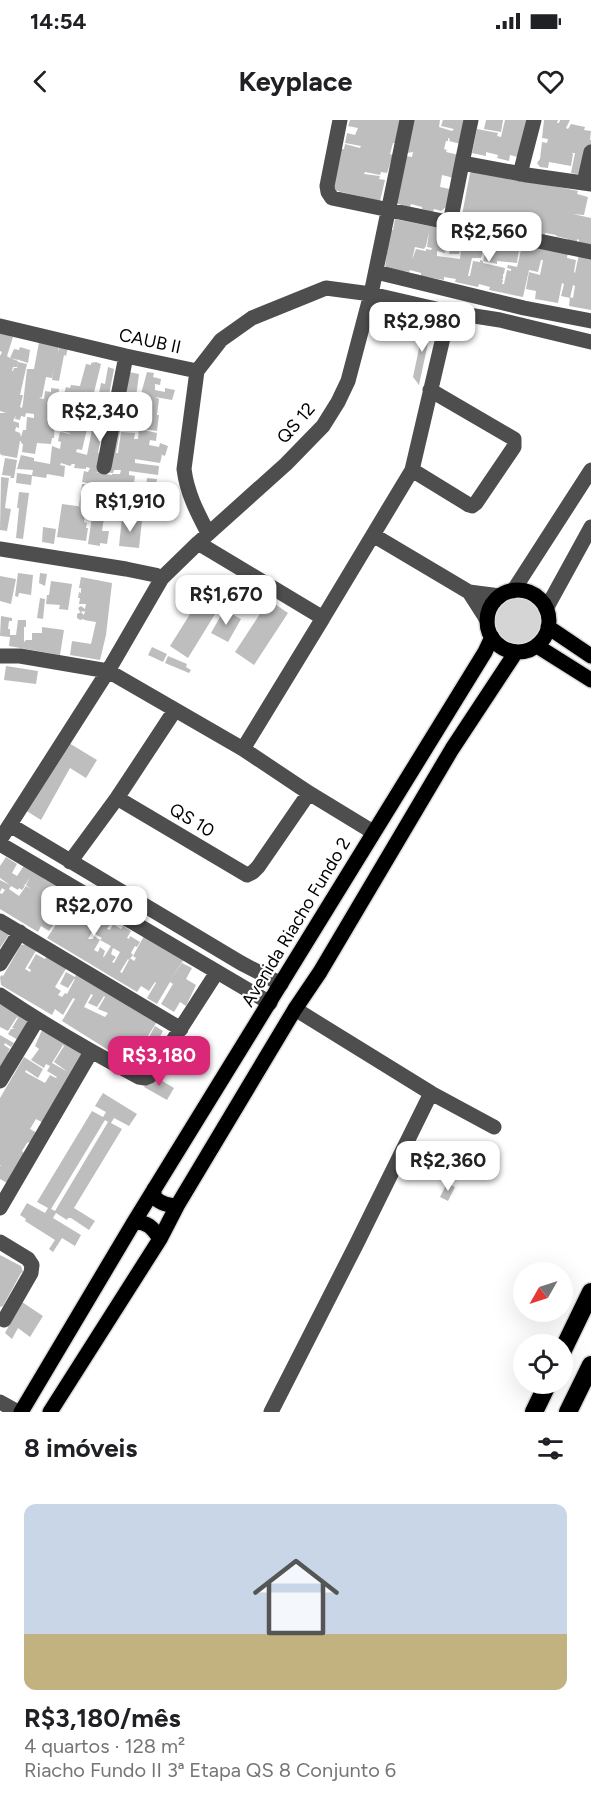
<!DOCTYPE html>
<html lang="pt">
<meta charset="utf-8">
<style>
:root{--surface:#fff;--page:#f6f6f6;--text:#202124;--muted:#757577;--line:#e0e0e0;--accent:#db2777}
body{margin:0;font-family:Figtree,sans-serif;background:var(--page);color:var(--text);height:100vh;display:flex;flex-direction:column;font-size:22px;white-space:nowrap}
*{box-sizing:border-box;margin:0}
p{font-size:20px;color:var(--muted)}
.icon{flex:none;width:33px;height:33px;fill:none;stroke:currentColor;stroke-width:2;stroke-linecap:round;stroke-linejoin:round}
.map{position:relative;height:1292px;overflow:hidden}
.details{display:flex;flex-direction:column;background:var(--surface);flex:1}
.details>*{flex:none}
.needle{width:39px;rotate:231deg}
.fabs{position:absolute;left:513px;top:1142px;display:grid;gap:12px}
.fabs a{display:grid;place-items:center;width:60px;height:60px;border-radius:50%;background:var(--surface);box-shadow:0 6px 24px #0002;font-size:30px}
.price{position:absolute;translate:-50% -51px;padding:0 14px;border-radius:12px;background:#fff;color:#222;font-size:20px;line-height:39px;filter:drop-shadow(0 2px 3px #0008)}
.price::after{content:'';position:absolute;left:50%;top:36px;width:18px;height:14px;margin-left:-9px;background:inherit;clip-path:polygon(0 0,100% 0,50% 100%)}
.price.on{background:var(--accent);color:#fff}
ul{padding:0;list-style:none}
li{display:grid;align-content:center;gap:12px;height:318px;padding:0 24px}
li+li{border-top:2px solid var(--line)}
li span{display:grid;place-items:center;height:186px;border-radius:12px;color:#555}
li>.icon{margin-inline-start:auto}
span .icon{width:108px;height:108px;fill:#fffc;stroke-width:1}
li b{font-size:26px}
h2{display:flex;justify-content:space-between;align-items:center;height:72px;padding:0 24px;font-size:26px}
.status{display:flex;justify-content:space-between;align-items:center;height:42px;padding:0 30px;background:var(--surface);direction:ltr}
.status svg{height:16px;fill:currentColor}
header{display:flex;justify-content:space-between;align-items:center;height:78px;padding:0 24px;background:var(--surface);font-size:27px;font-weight:700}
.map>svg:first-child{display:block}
</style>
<div class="status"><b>14:54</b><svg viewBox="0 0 49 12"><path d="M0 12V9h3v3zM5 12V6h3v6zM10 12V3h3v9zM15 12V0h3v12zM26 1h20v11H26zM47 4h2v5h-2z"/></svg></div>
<header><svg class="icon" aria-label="back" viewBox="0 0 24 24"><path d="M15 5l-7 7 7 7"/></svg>Keyplace<svg class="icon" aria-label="heart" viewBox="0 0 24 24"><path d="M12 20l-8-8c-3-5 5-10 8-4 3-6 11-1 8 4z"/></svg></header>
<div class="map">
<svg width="591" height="1292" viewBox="0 0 591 1292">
<rect width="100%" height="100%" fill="#fff"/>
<!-- green -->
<path fill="#d5d5d5" d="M495 501a23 23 0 1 1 46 0a23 23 0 1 1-46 0Z"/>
<!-- building -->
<path fill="#bebebe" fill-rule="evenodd" d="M350,0h50l-5,23h-2l-3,11 3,1 -6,18 -6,-1 -1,3 -15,-3 -1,2 16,2 -1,3 6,1 -5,21 -47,-11 8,-41h3l1,-5 15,4 1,-2 -16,-3 2,-10 8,2 3,-7 -10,-2z
M413,0h27l-1,7 13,4 2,-2 -13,-3 2,-6h22l-4,24 -12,-3 1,-2 -2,-1v3h-2l-2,8 3,1 -1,2 13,3 -5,23 -12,-3 -2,12 10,2 -4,18 -5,4 -7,-2 -1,3 -11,-3v-2l-11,-3 -1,3 -12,-3 -2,-2 10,-46 6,1 1,-5 -6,1z
M486,0h17l-2,12 -17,-3z
M505,0h25l-9,38 -11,-3 -1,6 -12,-3 1,-3 -12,-3v4l-14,-3 5,-24 21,4 -1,3 4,1z
M544,0h14l-1,3h2l1,-3h10l-4,8 2,1 3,-5 14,3 -1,3 7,1 -1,9h1v5l-9,30 -11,-2 4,-20h-3l1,1 -2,12 -22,-4 -1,6 -8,-1 -3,-4 3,-4 2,-17 5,1 1,-4 -6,-1z
M475,50l103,21 -1,3 11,3 -4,18 -11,-1 18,4v27l-12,-3v-2l-2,-1v3l-9,-2v-1l-12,-3v-1l-11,-2v2l-12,-2 1,-3 -12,-2v3l-46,-10 1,-2 -15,-4 8,-42z
M395,99l59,12 -1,3 11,2 2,-5 102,21 -1,6 9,2 -2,12 1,1 4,-19 12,5v51l-22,-4 1,-9 3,1 2,-12 -2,-1 -3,13 -9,-2 3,-12 -2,-1 -4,20 -23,-4 1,-8 -10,-2 3,-17 11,3 3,-15h-2l-3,12 -9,-2 -6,27 -34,-7 1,-3 -11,-3 -1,3 -23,-5 1,-3 -12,-2v3l-23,-4v-3l-11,-3 -1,2 -24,-4 5,-38h3zM429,112l-2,15 5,1 -1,2 -5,-1v2l-10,-2 -4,11 3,-13 9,2 2,-3zM461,126l1,2 2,1 -1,2 -2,-1 -1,9 -23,-3v-5l8,2 1,-4h4l-1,5h10zM519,129l2,1 -4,17 -9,-2 -1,3 4,1v2l-4,-1 -3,14h-2l1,-4h-2l2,-1v-5h1l1,-6 -22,-5v-2l-3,-1v2l-7,-1 -3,15h-2l4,-18h9l2,-8h3l-1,4 9,1 -9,-1 -2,7 14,3v-3l20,2z
M425,200l6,9 -12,56 -6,-8z
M0,212l13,5 -6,19 3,2 4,-9 5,1 1,-3 10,3 -2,13 -9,-3v-1l-1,1 -8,-2 8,3 -1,6h-4l-1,4h1l1,-3h3l1,-6 9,2 -7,31h3l-3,12 2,1 1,-5 4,-34h7l5,-27 19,2v9l1,-8 9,2 -2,9 -2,-1 -5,26 -7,-1 2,-16 -2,14 -6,-1 -4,20 -3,1 5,1 1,-8 6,1v-4l8,1 -3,24 -5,-1 -1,7h5l-1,19h-2l-1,6 -14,-1 -2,11 -13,-2 1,-8 -2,-1v-2h-1l-3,17 -16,-3 -1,-2v-40h6l-6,-2v-55l2,-4 -2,-1zM26,293l8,1v4l-7,-1 -1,13h-3l-2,7 -1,-4 -5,-2 1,-4 3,1v-5l-6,-2 3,-6 -1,4 5,1 1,-4 4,1z
M96,242l5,2 -13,53v8l-6,25 -5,-1 -1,3 11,3 14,-72 4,1 3,-17 6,2 -16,84 8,1 18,-83 15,3 -3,23 -6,-1v2l3,1 -2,10 -2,-1 -1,3 -4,-1 -8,43h2l3,-21 14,1 -1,6h4l1,-10 18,4 -1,8 -6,-1 -1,5 10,2 1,-4 8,3 -3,10 -7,-3 4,2 -2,8 -25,-4v4l24,3 -1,9 -29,-4v4l6,1 -4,27 6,1 2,-11 17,3 -4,24 -11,-1 1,-9 -20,-2 3,-23 -18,-3v6l-14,-2 -3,21 -11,-1 3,-22h5v-1l-5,-1 2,-11 4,1 2,-4 -4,-1v2l-12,-1 1,-4h-3l-2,2 -9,-3 -1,2 5,1 -1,11 -17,-3 -1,4 -14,-2 -1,9 -15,-2 1,-10 15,2 1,-5 -16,-1 4,-14 13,3v3l16,3 2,-18 8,3 1,-7 -3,-1 2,-9 10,2v-1l-12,-3 4,-29 4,-14 4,1 1,-3 9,1 6,-22 5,1v-2zM114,350h7l-1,4h-8v1l-17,-3 18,1z
M147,252l7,1 -1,4 8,2 -1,6 -5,-1v6l10,2v-4l10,2 -3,10 -17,-3 4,2 -2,16h2l-2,16 -21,-3 3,-16 5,1 1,-18 -4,-1z
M5,338l12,2 -3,18h-4l1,-2 -9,-1z
M1,357l8,1 -4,30 6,1 -4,22 -7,-1z
M147,358l10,1 -2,12 -9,-2z
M19,372l10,1 -6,46 -7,-1 3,-30h-2z
M100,383l1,8h4l-3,20h7l-2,13 -7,-1v3l-12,-2 4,-27 -3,-1 1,-3h-5l-1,9 3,1 -1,5h2l-2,13 -29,-4 5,-33 22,3 -1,4 2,1v-3l5,1 1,-4 8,1z
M122,398l20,2 -3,28 -20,-2z
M43,407l13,2 -2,15 -12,-2z
M18,453l15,2 -2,20 -12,-2 -1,4 -3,-1z
M40,453l7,1 -2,12 -6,-3z
M0,456l16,3 -5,25 -11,-3z
M81,457l31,6 -6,52 -6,25 -30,-5 2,-14 19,3 5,-22 -12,-2v-1l-4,1 -3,-2v-4l4,-2 3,3 1,-4 -5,1 -2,-4 3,-2 4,3 1,-5h-7l1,-6h-2l1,-6 2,1v-5h-2z
M51,461l21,3 -4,26 -9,-1 1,-4 -14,-1 1,-9h2z
M202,475l18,11 -32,52 -18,-12z
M40,478l5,1 -2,20 -6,-1z
M269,480l19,13 -34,52 -19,-13z
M224,490l17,9 -13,23 -17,-9z
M1,496l11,2v3h-3l-1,8h2v6h6l2,-15h8v7h-2v15l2,-2h6v-7h10v-6l22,3 -4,25 -51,-9 1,-9 -10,-1z
M152,527l15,7 -4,8 -15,-7z
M168,536l19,8 -1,3 5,3 -2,3 -24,-10z
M6,546l32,5 -2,13 -32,-4z
M64,620l33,20 -11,18 -16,-10 -29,52 -16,-10z
M6,737l11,7 -5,9 5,3 8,-12 21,13 -1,4 2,-3 17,10 -7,12 3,2 6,-10 7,4 -3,4 9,5 -7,10 2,1 7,-11 21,10 -14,24h5l1,-3 6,4 -6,10 4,2 2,-5 5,4 -2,6h1l7,-11 -11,-6 2,-2 -9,-5 8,-14 9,5 -3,5 3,1 3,-6 8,5 2,-3 8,5 -4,7 2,1 1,-3 10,6 -3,5 -2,-1 -4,7 2,2 -4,5 -1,-1 -8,13 2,1 8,-15 4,3 2,-3 -3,-2 11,-20 41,22 -15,22 12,-17 10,5 -6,11 10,6 -10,21 -6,-4 -6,10 -13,-8 12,-20 -3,-2 -13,22 -10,-6 9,-15 -1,-1 -6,9 -8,-5 -4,6 -90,-54 14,-21 -10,-7 1,-2 -10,-6 -1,2 10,6 -2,3 9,5 -9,13 -8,-5 -3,6 -38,-23v-16l2,1 3,-4 -3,-2 -2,4v-12l10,5 -10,-7v-12zM30,757l-4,8 5,4 -5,-3 -7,10 -10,-7 2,-3 7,4 1,-2 3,2 3,-4 -2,-2 2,1zM113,828l7,4 -6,11 -2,-1 4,-5 -5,-3z
M0,807l10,6 -10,15z
M27,824l10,5 -12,20 5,3 1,-2 -3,-2 8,-14 9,5 3,-6 19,14 -12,20 6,4 -3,4 4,2 3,-4 2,1 8,-15h-1l-6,9 -8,-4 6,-12 9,5 2,-4 81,47 -12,19 -3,-2 -2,3 16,9 -10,17 -4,-4 -1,3 -9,-5 -2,3 -10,-5 -59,-37 13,-22 -2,-1 -10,17 -8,-6 -3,6 -51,-30 -1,-8 2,-2 1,1 18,-31zM91,874l2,1 -5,8 9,4 7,-11 1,1 -7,12 10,4 -3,4 -21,-10z
M0,880l29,18 -11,22 -10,-6 3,-5h4l-3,-1 6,-10 -1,-1 -9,14 -8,-4z
M155,906l8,5 -6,11 -8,-5z
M42,910l45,23 -42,71 -9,-5 -6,10 9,5 -6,10 -4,-2 -2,1 -5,8 2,2 -17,30 -7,-4v-13h1l-1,-1v-67l24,-41 19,12 -5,9 -12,-8 -1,2 20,11 5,-8 6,3 1,-1 -10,-6 3,-5 -4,-2 -2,4 -13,-8 8,-11 -4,-3zM63,925l1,1 -10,16 14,10 -16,-9z
M0,915l14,8 -3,4 -6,-4 -1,2 6,4 -2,3 4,2 -12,21z
M152,955l22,13 -7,12 -23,-13z
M103,973l34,21 -8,12 -15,-8 -3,5 11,6 -48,79 21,13 -6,9 -18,-12h-3l-1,2 -11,-7 -3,5 28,17 -6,11 -13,-8 -9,14 -4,-3 6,-9 -30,-19 1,-2 -6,-4 7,-12 18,10 3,-5 -11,-6 55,-91 11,6 3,-5 -11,-6zM105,1000l3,2 -53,89 -4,-2z
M447,1063l8,4 -7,14 -8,-4z
M0,1135l21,11 2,6 -2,1 -18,33 -3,1z
M22,1182l21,14 -13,21 -12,-9 -6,11 -7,-6z"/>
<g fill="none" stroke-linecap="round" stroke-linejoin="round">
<!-- major casing -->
<g stroke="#dbdbdb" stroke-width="18">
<path id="major" d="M487 501a31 31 0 1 1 62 0a31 31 0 1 1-62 0Z
M548,507l43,29
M537,526l54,34
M154,1069v8c7,7 14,8 23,9
M134,1102c13,-1 19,6 26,17
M21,1292l113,-190 351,-570 7,-15
M50,1292l110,-173 17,-33 118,-197 25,-37 132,-223 64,-97"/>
</g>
<!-- highway casing -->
<g stroke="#dbdbdb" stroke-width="21">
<path id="highway" d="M562,1232l29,-60
M534,1292l14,-29
M568,1292l23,-47"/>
</g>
<!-- minor -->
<path stroke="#4e4e4e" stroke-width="15" d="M340,0l-13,66 1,6 4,6 259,54
M462,43l9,-43
M520,54l14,-54
M584,63l7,-31
M450,103l12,-60 65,12 64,9
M376,152l148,36 67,13
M0,206l126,30 71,15 -13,98c3,24 13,43 24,64
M197,251l24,-31 31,-22 74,-30 45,6 78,18 51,8 91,22
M104,347l22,-111
M412,350l57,35 3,1 4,-3 38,-56v-8l-84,-49
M373,415l96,57
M198,423l88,-79 37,-38 15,-24 10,-21 23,-87 36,-174
M0,429l126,20 29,6 7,3
M513,471l78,-121
M546,489l45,-82
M323,498l89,-148 37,-158
M487,500l-18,-28 31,4
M0,536h20l88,15 135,78 66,44 64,39
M117,678l130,77 6,-3 5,-5 51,-74
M10,705l231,138 40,21
M0,720l108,-169 54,-93 36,-35 125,75 -80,131
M0,724l270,159
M70,742l47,-64 58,-88
M0,801l181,108
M0,844l20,-32
M0,875c45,30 91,57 139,82l6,1 5,-2 67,-104
M295,889l136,84 63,34
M0,961l37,-61
M0,1088l91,-156
M0,1122l28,17 4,6 -1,8 -27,47
M0,1282l18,10
M271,1292l86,-169 74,-150"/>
<!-- major -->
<use href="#major" stroke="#000" stroke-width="15"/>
<!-- highway -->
<use href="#highway" stroke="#000" stroke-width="18"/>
</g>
<g text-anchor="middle" stroke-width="4.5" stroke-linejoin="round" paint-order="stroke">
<!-- street labels -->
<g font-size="18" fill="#000" stroke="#fff">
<text transform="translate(150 221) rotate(12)" y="6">CAUB II</text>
<text transform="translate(296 303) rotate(-49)" y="6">QS 12</text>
<text transform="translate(192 700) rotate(31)" y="6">QS 10</text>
<text transform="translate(296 802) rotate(-59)" y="6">Avenida Riacho Fundo 2</text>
</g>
</g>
</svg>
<div class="fabs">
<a><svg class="needle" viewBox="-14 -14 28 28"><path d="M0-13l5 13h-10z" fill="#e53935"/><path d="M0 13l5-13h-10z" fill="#757577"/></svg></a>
<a><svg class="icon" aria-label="locate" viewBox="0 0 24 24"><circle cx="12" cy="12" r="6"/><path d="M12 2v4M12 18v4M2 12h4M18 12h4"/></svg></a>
</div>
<b class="price" style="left:489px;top:143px">R$2,560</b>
<b class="price" style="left:422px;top:233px">R$2,980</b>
<b class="price" style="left:100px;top:323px">R$2,340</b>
<b class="price" style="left:130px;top:413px">R$1,910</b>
<b class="price" style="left:226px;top:506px">R$1,670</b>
<b class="price" style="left:94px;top:817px">R$2,070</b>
<b class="price on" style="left:159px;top:967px">R$3,180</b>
<b class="price" style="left:448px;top:1072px">R$2,360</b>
</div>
<section class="details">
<h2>8 imóveis<svg class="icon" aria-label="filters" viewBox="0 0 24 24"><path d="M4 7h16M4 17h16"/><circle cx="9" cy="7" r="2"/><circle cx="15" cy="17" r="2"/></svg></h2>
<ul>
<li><span style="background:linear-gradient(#c9d6e8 70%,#c2b280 0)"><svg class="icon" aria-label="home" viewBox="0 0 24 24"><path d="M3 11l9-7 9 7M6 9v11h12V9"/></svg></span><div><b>R$3,180/mês</b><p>4 quartos · 128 m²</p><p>Riacho Fundo II 3ª Etapa QS 8 Conjunto 6</p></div></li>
</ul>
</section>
